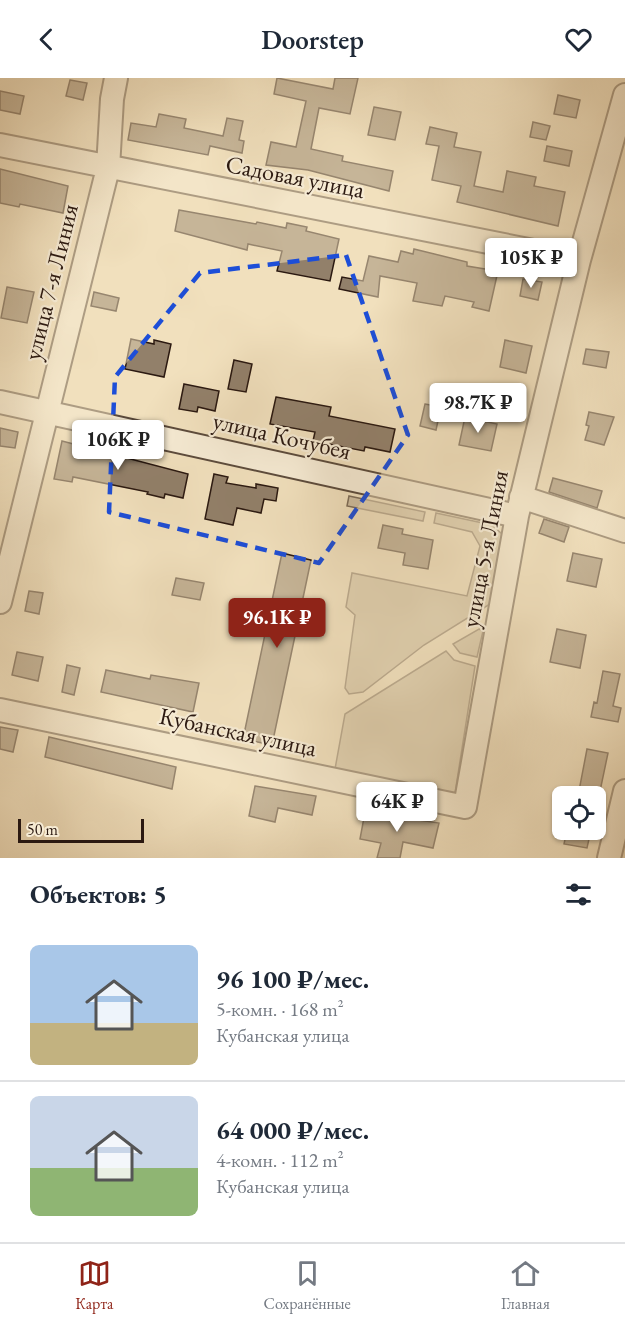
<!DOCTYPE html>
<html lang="ru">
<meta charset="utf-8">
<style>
:root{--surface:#fff;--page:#f6f6f7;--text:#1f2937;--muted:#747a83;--line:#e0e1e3;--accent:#8f2418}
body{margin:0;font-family:"EB Garamond",serif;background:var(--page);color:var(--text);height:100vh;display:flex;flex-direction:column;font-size:22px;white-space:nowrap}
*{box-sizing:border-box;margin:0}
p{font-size:20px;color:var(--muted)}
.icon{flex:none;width:33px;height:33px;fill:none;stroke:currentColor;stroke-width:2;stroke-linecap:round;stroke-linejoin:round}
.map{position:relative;height:780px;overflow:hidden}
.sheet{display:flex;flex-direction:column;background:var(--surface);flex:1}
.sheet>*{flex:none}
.tools{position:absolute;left:552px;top:708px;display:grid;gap:12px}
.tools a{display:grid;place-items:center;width:54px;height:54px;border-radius:9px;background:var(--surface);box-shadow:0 2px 4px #0004;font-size:30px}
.scale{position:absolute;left:18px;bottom:15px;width:126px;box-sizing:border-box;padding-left:6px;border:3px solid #2b1911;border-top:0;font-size:16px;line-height:21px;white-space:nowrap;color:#2b1911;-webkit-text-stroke:4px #f6ebd4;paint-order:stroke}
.price{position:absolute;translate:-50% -51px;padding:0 14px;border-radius:6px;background:#fff;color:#222;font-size:20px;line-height:39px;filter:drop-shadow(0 2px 3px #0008)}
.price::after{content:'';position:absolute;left:50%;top:36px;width:18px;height:14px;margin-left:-9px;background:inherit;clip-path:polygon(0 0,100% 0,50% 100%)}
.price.selected{background:var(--accent);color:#fff}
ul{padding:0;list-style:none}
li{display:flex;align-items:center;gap:18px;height:150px;padding:0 30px}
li+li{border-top:2px solid var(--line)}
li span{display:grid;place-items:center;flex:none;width:168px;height:120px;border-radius:9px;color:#555}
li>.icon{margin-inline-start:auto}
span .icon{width:72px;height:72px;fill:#fffc;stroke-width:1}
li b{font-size:26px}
h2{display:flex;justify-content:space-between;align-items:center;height:72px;padding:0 30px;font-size:26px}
header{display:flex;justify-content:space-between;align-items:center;height:78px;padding:0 30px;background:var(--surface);font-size:27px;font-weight:600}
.menu{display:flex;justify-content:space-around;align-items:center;height:84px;border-top:2px solid var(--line);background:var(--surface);font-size:16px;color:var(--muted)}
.menu a{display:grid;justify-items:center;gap:3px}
.menu .selected{color:var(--accent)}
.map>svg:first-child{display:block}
</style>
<header><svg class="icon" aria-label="back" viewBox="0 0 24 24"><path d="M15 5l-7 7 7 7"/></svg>Doorstep<svg class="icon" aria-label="heart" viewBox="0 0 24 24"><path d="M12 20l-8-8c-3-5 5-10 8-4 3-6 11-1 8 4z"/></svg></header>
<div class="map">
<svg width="625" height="780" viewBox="0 0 625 780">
<rect width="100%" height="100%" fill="#f1e0bd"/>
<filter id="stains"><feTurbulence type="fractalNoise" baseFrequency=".00333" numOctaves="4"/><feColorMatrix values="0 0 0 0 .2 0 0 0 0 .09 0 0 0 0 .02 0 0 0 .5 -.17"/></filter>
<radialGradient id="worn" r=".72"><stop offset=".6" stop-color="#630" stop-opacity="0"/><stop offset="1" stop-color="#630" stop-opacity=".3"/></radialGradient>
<!-- green -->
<path fill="#cfbea0" stroke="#7d6c58" stroke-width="1.5" d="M349,418l76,16 -2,9 -76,-15z
M436,435l56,12 10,9 -12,70 -66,41 -61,47 -14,2 -4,-6 10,-73 -9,-8 6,-34 115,23 13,-50 -8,-14 -38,-9z
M479,551l4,2 -6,26 -17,-4 -7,-9z
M446,573l8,9 21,6 -20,127 -120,-24 10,-55z"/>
<!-- building -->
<path fill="#92806a" stroke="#2b1911" stroke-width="1.5" d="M277,0l56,11 2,-11h23l-8,36 -31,-6 -8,41 32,7 -1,5 51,10 -4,20 -81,-21 -42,-5 5,-23 25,5 10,-46 -32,-7z
M70,2l17,3 -4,17 -17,-4z
M0,13l24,5 -4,18 -20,-4z
M558,17l22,5 -4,18 -22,-4z
M374,29l27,5 -6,28 -27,-5z
M159,36l27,5 -2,9 39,8 4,-18 16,3 -4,19 5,1 -2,12 -32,-7 -2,9 -80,-15 3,-17 25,4z
M533,44l17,4 -4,14 -16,-3z
M430,49l27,6 -3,14 27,5 -7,34 29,6 4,-21 29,6 -2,9 31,6 -7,34 -101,-24 4,-16 -29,-6 7,-34 -13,-2z
M547,68l25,5 -3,15 -25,-5z
M0,91l68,17 -5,27 -43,-9 -1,3 -19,-4z
M179,132l77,14 1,-2 29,6 1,-5 20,4 -1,4 33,8 -9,42 -53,-10 5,-20 -34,-7 -1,6 -72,-19z
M414,171l53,13v4l31,5 -9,40 -17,-4 2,-5 -29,-6 -3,10 -29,-5 4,-18 -37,-7 -2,21 -39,-8 3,-12 21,4 6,-25 29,6 3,-11 12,3z
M523,201l19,3 -4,18 -18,-4z
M7,209l27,5 -7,31 -26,-5z
M94,214l25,6 -3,13 -25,-5z
M131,261l23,5v-4l17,4 -7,33 -39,-8z
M505,262l27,6 -6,27 -26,-6z
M586,271l23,3 -3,16 -23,-4z
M234,282l18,4 -6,28 -18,-3z
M184,306l35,7 -4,20 -17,-4 -1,5 -18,-3z
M276,319l55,10 -2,9 66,13 -5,23 -25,-5 -1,4 -51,-10 2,-9 -45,-8z
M425,326l16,3 -5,23 -16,-4z
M589,334l25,5 -10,28 -19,-5 4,-14 -3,-1z
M465,339l32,7 -6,27 -32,-6z
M0,350l18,4 -3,16 -15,-2z
M62,363l126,33 -5,24 -18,-4 -1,4 -17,-4 1,-2 -75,-15 -1,5 -18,-3z
M214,396l14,3 -2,6 30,5v-4l22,4 -2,13 -12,-2 -3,14 -24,-5 -4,17 -28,-6z
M553,400l49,13 -5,17 -48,-16z
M544,441l25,8 -5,15 -25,-9z
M383,447l20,4 -1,5 31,6 -5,29 -25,-4 2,-12 -27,-5z
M282,475l29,7 -39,185 -29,-6z
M573,475l29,6 -6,28 -29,-6z
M176,500l28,5 -4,17 -28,-5z
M29,513l14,2 -4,21 -14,-3z
M557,551l29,6 -6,33 -30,-6z
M17,574l26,5 -5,24 -26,-6z
M67,587l13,3 -6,27 -12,-3z
M106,592l44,9 1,-4 48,8 -6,29 -92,-20z
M603,593l17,3 -7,32 8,2 -3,14 -27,-5 3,-15 3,1z
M0,649l18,3 -5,22 -13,-3z
M49,659l127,30 -4,22 -127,-32z
M587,671l21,4 -9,43h-21z
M255,708l61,10 -4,19 -34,-7 -3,14 -26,-6z
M365,734l74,11 -6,25 -30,-6 -3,16h-23l4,-15 -21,-4z
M567,752h24l-4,18 -23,-4z"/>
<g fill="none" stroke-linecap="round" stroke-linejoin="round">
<!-- minor casing -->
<g stroke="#5c4b3c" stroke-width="26">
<path id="minor" d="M0,67l579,115
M0,324l517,114
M521,419l104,34
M0,524l108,-434 4,-69 4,-21
M0,632l465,97 52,-291 62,-256 46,-165
M609,780l16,-67"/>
</g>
<!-- minor -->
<use href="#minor" stroke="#f6ebd4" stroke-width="22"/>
</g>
<!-- marked area -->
<path d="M0 0H625V780H0ZM346,177l62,180 -89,128 -210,-51 6,-135 85,-104z" fill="#f1e0bd" fill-opacity=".55" fill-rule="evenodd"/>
<path fill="none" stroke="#1d4ed8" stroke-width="4.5" stroke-dasharray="12 8" stroke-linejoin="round" d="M346,177l62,180 -89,128 -210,-51 6,-135 85,-104z"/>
<g text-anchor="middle" stroke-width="4.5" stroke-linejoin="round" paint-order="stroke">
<!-- street labels -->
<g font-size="24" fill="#2b1911" stroke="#f6ebd4">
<text transform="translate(295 99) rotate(11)" y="8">Садовая улица</text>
<text transform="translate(51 204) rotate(-76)" y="8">улица 7-я Линия</text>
<text transform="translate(282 358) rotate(13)" y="8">улица Кочубея</text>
<text transform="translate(485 471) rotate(-79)" y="8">улица 5-я Линия</text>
<text transform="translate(238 654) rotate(12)" y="8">Кубанская улица</text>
</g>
</g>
<rect width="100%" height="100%" filter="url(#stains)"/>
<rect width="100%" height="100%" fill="url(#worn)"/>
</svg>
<div class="tools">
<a><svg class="icon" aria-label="locate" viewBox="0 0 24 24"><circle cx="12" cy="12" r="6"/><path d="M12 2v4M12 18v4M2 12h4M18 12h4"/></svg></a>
</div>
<div class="scale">50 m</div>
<b class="price" style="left:531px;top:211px">105K ₽</b>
<b class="price" style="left:478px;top:356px">98.7K ₽</b>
<b class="price" style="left:118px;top:393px">106K ₽</b>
<b class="price selected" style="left:277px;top:571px">96.1K ₽</b>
<b class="price" style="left:397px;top:755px">64K ₽</b>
</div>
<section class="sheet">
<h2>Объектов: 5<svg class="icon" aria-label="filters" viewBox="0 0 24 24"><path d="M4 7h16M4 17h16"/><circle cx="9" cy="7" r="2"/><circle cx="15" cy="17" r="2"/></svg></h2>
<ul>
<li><span style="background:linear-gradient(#a9c7e8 65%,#c2b280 0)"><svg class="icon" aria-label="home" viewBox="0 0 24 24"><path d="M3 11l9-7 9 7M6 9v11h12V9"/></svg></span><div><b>96 100 ₽/мес.</b><p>5-комн. · 168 m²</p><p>Кубанская улица</p></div></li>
<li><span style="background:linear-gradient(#c9d6e8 60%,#8fb573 0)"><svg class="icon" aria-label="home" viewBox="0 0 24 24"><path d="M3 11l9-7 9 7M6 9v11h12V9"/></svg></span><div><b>64 000 ₽/мес.</b><p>4-комн. · 112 m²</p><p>Кубанская улица</p></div></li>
</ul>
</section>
<nav class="menu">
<a class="selected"><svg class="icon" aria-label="map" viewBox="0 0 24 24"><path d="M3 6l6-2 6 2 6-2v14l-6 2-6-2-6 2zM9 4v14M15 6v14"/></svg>Карта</a>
<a><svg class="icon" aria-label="saved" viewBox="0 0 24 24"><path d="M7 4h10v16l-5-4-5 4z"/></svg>Сохранённые</a>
<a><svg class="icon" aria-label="home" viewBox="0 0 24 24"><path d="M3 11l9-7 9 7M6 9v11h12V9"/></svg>Главная</a>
</nav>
